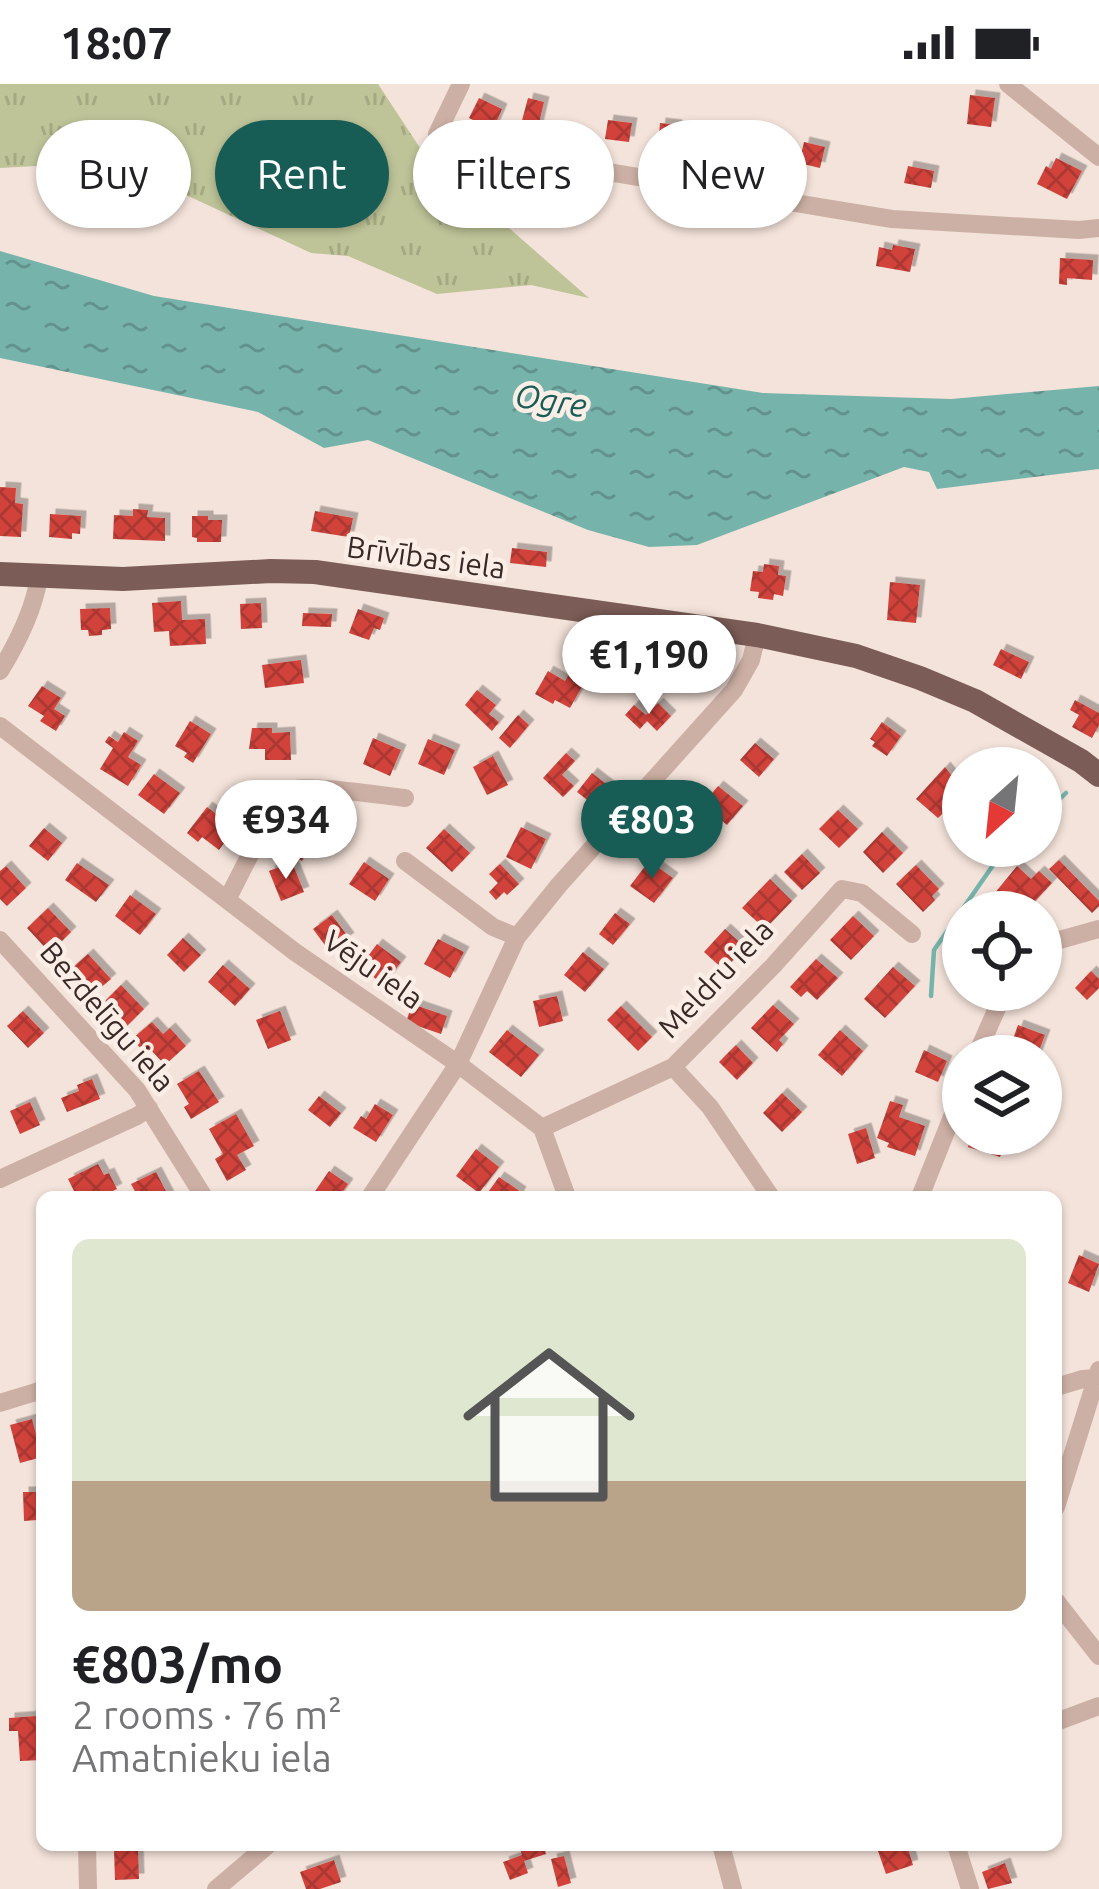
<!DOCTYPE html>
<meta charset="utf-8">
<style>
:root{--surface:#fff;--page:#f2f2f2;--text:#202124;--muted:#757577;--accent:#185d55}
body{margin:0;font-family:Ubuntu,sans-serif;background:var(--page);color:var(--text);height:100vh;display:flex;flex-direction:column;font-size:45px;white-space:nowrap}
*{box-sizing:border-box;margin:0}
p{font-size:39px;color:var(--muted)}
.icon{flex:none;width:66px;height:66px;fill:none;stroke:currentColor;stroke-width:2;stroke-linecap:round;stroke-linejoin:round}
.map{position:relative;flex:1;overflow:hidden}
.details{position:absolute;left:36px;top:1107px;width:1026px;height:660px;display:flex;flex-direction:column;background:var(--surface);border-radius:18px;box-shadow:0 3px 9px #0004}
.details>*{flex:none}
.top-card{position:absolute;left:36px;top:36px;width:1029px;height:108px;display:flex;gap:24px}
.needle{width:78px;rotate:207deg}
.tools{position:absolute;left:942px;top:663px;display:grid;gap:24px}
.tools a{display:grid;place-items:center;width:120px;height:120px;border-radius:50%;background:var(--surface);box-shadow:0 3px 9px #0004;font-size:60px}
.price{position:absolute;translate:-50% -102px;padding:0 27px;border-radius:42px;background:#fff;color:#222;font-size:39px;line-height:78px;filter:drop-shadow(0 3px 6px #0008)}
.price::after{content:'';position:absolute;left:50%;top:72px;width:36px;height:27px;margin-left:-18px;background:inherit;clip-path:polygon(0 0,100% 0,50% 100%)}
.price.on{background:var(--accent);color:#fff}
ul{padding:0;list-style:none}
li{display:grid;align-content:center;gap:24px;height:636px;padding:0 36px}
li span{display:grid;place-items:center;height:372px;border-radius:18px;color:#555}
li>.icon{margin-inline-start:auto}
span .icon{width:216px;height:216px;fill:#fffc;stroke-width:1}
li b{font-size:51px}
.tag{padding:0 42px;border-radius:54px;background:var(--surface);box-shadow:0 3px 9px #0004;font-size:42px;line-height:108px}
.tag.on{background:var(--accent);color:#fff}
.status{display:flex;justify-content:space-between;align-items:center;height:84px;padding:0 60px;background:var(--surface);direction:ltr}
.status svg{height:33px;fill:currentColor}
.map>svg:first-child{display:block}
</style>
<div class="status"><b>18:07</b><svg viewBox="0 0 49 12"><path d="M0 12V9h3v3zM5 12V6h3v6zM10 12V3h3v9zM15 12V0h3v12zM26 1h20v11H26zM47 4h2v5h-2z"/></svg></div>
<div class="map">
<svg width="1099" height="1805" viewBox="0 0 1099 1805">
<defs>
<pattern id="grass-tufts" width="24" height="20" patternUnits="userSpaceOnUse" patternTransform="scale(3)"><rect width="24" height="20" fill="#bec498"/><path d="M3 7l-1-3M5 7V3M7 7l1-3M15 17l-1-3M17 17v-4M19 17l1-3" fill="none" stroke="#a4a883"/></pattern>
<pattern id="water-ripples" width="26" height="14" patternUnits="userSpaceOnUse" patternTransform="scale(3)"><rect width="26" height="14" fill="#76b4ab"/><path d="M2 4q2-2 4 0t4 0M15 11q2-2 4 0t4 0" fill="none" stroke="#62928b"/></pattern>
<pattern id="building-cross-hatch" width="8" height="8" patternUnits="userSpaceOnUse" patternTransform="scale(3)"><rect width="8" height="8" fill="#d1433b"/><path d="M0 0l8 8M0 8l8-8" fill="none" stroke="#ab3832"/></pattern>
<filter id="shadow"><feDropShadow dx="5.5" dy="-5.5" stdDeviation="0" flood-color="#0004"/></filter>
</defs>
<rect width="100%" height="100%" fill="#f4e3da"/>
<!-- grass -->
<path fill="url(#grass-tufts)" d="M0,0h378l46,70 165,144 -58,-13 -94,9 -89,-38 -37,-3 -125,-58 -113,-31 -73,4z"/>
<!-- water -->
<path fill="url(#water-ripples)" d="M0,167l154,45 609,97 188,6 148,-13v83l-162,20 -8,-17 -25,-5 -207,78 -48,2 -61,-17 -220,-90 -44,8 -66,-36 -258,-54z"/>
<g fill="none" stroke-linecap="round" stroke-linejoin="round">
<!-- stream -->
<path stroke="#76b4ab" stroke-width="4.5" d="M1041,733l25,-24
M931,912l3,-46 62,-89 15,-15"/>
</g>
<!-- building -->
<path fill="url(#building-cross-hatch)" filter="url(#shadow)" d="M970,11l25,3 -4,29 -24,-3z
M479,14l23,11 -9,21 -24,-12z
M528,14l16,4 -7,30 -17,-4z
M608,36l24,3 -3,19 -24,-3z
M660,39l17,2 -2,24 -17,-1z
M712,42l18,3 -4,24 -18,-3z
M804,58l21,5 -5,21 -21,-5z
M1056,74l26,13 -15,28 -30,-15 9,-18 5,3z
M908,82l26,5 -3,17 -27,-5z
M893,161l22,4 -5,23 -34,-6 3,-19 13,3z
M1060,174l33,2 -1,20 -25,-2v7l-8,-1z
M0,403l16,1 -1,15 8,1 -2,33 -21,-1z
M133,425l15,1 -1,7 18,1v23l-52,-2 1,-24 19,1z
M315,427l38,7 -4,19 -38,-6z
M50,430l31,2 -1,18 -8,-1v6l-23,-2z
M192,432h16v4h14l-1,22h-24v-4l-5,-1z
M512,464l35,4 -1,15 -36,-4z
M764,480l15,2 -1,9 8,1 -3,20 -9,-2 -1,6 -15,-2 1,-6 -9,-1 3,-20 10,1z
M890,498l30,3 -4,38 -29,-3z
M181,517l1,19 23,-1 1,25 -36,2 -1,-15 -15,1 -2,-29z
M261,519l1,25 -21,1 -1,-25z
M110,524l1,21 -9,1v5l-13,1 -1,-6h-7l-1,-21z
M358,525l26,9 -4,12 -6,-2 -5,12 -20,-7z
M303,529l29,1 -1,13 -29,-1z
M1001,565l28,13 -8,17 -28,-14z
M301,576l3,23 -39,5 -3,-23z
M548,587l17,10 4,-7 15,9 -14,25 -15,-8 -2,4 -18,-10z
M42,602l19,12 -7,11 11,7 -9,15 -16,-10 4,-5 -16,-10z
M477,606l19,15 -7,9 10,8 -7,9 -27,-26z
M1075,616l24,13v12l-7,13 -20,-11 7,-12 -9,-5z
M658,619l13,13 -14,15 -10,-10 -7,8 -15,-14 9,-10 12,10z
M518,631l11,10 -19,23 -11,-10z
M190,637l21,13 -18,29 -9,-6 3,-4 -12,-7z
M882,638l19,14 -14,20 -15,-10 3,-4 -5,-3z
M252,644h20v5l18,-1 1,28h-26v-11h-16z
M124,648l14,9 -10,16 13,8 -13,21 -28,-17 13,-21 -8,-6 4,-6 9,6z
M373,654l28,12 -11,26 -27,-12z
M428,655l27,11 -11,25 -26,-11z
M755,659l19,16 -15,18 -19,-17z
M566,669l9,8 -13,14 12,11 -11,11 -20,-19z
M493,672l15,29 -21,10 -14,-28z
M945,683l18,23 -6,5 2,3 -21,20 -22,-19z
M592,689l27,21 -15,19 -27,-21z
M154,690l26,19 -16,21 -26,-19z
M718,702l25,20 -16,19 -11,-9 -8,10 -14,-11z
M207,723l28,21 -16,22 -17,-13 -4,5 -11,-9z
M838,726l20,19 -19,19 -20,-19z
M284,731l33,19 -15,27 -21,-12 7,-13 -12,-7z
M521,743l25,12 -15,30 -25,-12z
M44,744l18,15 -14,18 -19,-15z
M444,745l26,24 -18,19 -26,-24z
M882,748l21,21 -20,20 -20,-21z
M802,770l18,19 -18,17 -18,-18z
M1059,776l40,41v5l-7,7 -43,-44z
M649,777l24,17 -19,25 -24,-17z
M292,778l12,30 -23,9 -12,-30z
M364,778l25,17 -14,22 -26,-17z
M77,779l32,22 -13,17 -31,-22z
M500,780l19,20 -12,11 -3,-3 -8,8 -7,-8 9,-9 -9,-9z
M916,781l23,24 -7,7 3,4 -12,12 -27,-28z
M6,782l20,22 -19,18 -7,-7v-28z
M1017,782l14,13 8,-8 13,12 -27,29h-21l-14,-13z
M770,795l22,22 -27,28 -23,-21z
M130,811l26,19 -16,21 -25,-19z
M48,824l23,24 -21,21 -23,-25z
M615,829l15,11 -17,21 -14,-11z
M332,831l17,23 -19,14 -17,-23z
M853,832l21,20 -23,24 -21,-20z
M725,845l20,18 -21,23 -20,-18z
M183,854l18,17 -17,17 -17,-17z
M438,855l26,13 -14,26 -26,-14z
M377,860l24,18 -17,23 -24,-18z
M583,868l21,17 -19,23 -21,-17z
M88,870l23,25 -19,16 -22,-25z
M816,875l22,19 -21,22 -10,-9 -6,6 -11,-10z
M223,881l27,24 -15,17 -27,-24z
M893,883l22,19 -30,32 -21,-19z
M1091,887l8,8v9l-12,12 -12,-12z
M121,901l23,24 -19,19 -23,-24z
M557,912l6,25 -24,6 -6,-26z
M412,920l35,12 -6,18 -35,-12z
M773,921l21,19 -15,16 4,4 -6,8 -26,-24z
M621,922l31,31 -14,14 -31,-31z
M23,927l21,22 -16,15 -21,-22z
M280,927l11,29 -23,9 -12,-29z
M152,938l11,12 7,-6 16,18 -21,19 -14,-15 -5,4 -14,-15z
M1018,941l27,10 -8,21h-30z
M507,946l32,25 -18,22 -32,-25z
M840,946l23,21 -21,25 -24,-21z
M736,961l17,18 -16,17 -18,-18z
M924,966l23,11 -9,21 -23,-10z
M199,987l20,31 -28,17 -7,-12 5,-3 -12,-20z
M92,995l8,20 -33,13 -6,-14 18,-7 -2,-6z
M782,1009l20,19 -20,20 -19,-19z
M319,1012l22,17 -11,14 -22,-17z
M890,1017l13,4 -4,12 26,9 -10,30 -28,-9 2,-4 -12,-5z
M30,1018l10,23 -20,9 -10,-23z
M375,1020l18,11 -17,27 -23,-14 8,-12 5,3z
M236,1030l18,32 -17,9 9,15 -19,11 -12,-22 8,-5 -14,-25z
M866,1044l9,30 -18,6 -9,-30z
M972,1050l33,9 -5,14 -32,-10z
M476,1065l23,18 -20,26 -23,-17z
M98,1080l6,11 5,-2 8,16 -17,8 -5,-3 -18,3 -9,-18z
M329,1087l19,13 -9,13h-28z
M156,1088l13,25h-31l-7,-13z
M499,1093l22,15 -3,5 -32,-2z
M1079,1171l20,9 -10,28 -21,-9z
M32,1335l10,38 -22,6 -10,-38z
M23,1408h19v57h-5v-29l-13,1z
M36,1632v14h6v30l-22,1 -2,-30h-9v-13z
M519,1761h24l3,9 -22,7 4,12 -18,7 -7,-18 19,-7z
M896,1761h11l6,20 -27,9 -8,-23z
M138,1764l1,31 -24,1 -1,-30z
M564,1772l7,27 -13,4 -7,-28z
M334,1776l7,22 -21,7h-14l-6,-17z
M1005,1779l7,20 -24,6 -6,-17z"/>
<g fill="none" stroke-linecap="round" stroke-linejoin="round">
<!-- minor -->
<path stroke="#cdb0a5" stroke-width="18" d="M461,0l-24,50c16,20 39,18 62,20l393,65 187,11 20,-2
M1008,0l91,73
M0,587c18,-29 33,-59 39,-93
M0,642l295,226 163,112 84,64 25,69
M405,777l88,66 24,10
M228,814l54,-106c22,-10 94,3 123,6
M0,856l137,150 67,107
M1041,865l15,-8 43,-12
M976,972l29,-66
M673,983l37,40 61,90
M542,1044l131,-61 100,-101 69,-77 20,4 50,41
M0,1095l137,-63 12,-8
M370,1113l88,-133 59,-127 42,-52 175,-195 17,-30 6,-25
M920,1113l43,-108
M1056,1303l27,-8 13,-1
M0,1319l42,-13
M1056,1423l43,-137
M1056,1517l43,55
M1056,1638l43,-16
M87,1761l1,44
M721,1761l12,44
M956,1761l14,44
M216,1805l52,-44"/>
<!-- major -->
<path stroke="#7b5c56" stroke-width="24" d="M0,490l123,5 148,-8 44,1 442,63 99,21 64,22 55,23 106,60 18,14"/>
</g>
<g text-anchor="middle" stroke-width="9" stroke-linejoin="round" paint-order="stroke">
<!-- street labels -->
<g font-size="30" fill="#382927" stroke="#fbeee7">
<text transform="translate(426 474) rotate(8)" y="10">Brīvības iela</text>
<text transform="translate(373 886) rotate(35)" y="10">Vēju iela</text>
<text transform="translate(716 895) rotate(-46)" y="10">Meldru iela</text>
<text transform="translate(107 933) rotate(49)" y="10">Bezdelīgu iela</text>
</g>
<!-- water labels -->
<g font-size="33" font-style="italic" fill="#185d55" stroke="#fbeee7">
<text transform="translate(551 316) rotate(9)" y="12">Ogre</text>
</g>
</g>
</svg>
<div class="tools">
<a><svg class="needle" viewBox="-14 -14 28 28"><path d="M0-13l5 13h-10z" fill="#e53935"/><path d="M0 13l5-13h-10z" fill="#757577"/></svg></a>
<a><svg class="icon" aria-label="locate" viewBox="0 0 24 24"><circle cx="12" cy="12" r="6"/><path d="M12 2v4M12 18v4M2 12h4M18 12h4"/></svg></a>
<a><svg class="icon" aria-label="layers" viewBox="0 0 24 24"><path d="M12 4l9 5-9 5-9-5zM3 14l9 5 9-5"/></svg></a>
</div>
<b class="price" style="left:649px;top:633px">€1,190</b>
<b class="price" style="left:286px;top:798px">€934</b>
<b class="price on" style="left:652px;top:798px">€803</b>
<div class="top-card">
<a class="tag">Buy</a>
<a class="tag on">Rent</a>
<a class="tag">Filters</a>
<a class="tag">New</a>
</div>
<section class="details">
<ul>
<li><span style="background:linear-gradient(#dfe7d0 65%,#b9a48a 0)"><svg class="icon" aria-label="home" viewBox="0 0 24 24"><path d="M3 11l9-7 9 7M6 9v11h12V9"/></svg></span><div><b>€803/mo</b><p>2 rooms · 76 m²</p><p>Amatnieku iela</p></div></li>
</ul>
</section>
</div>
